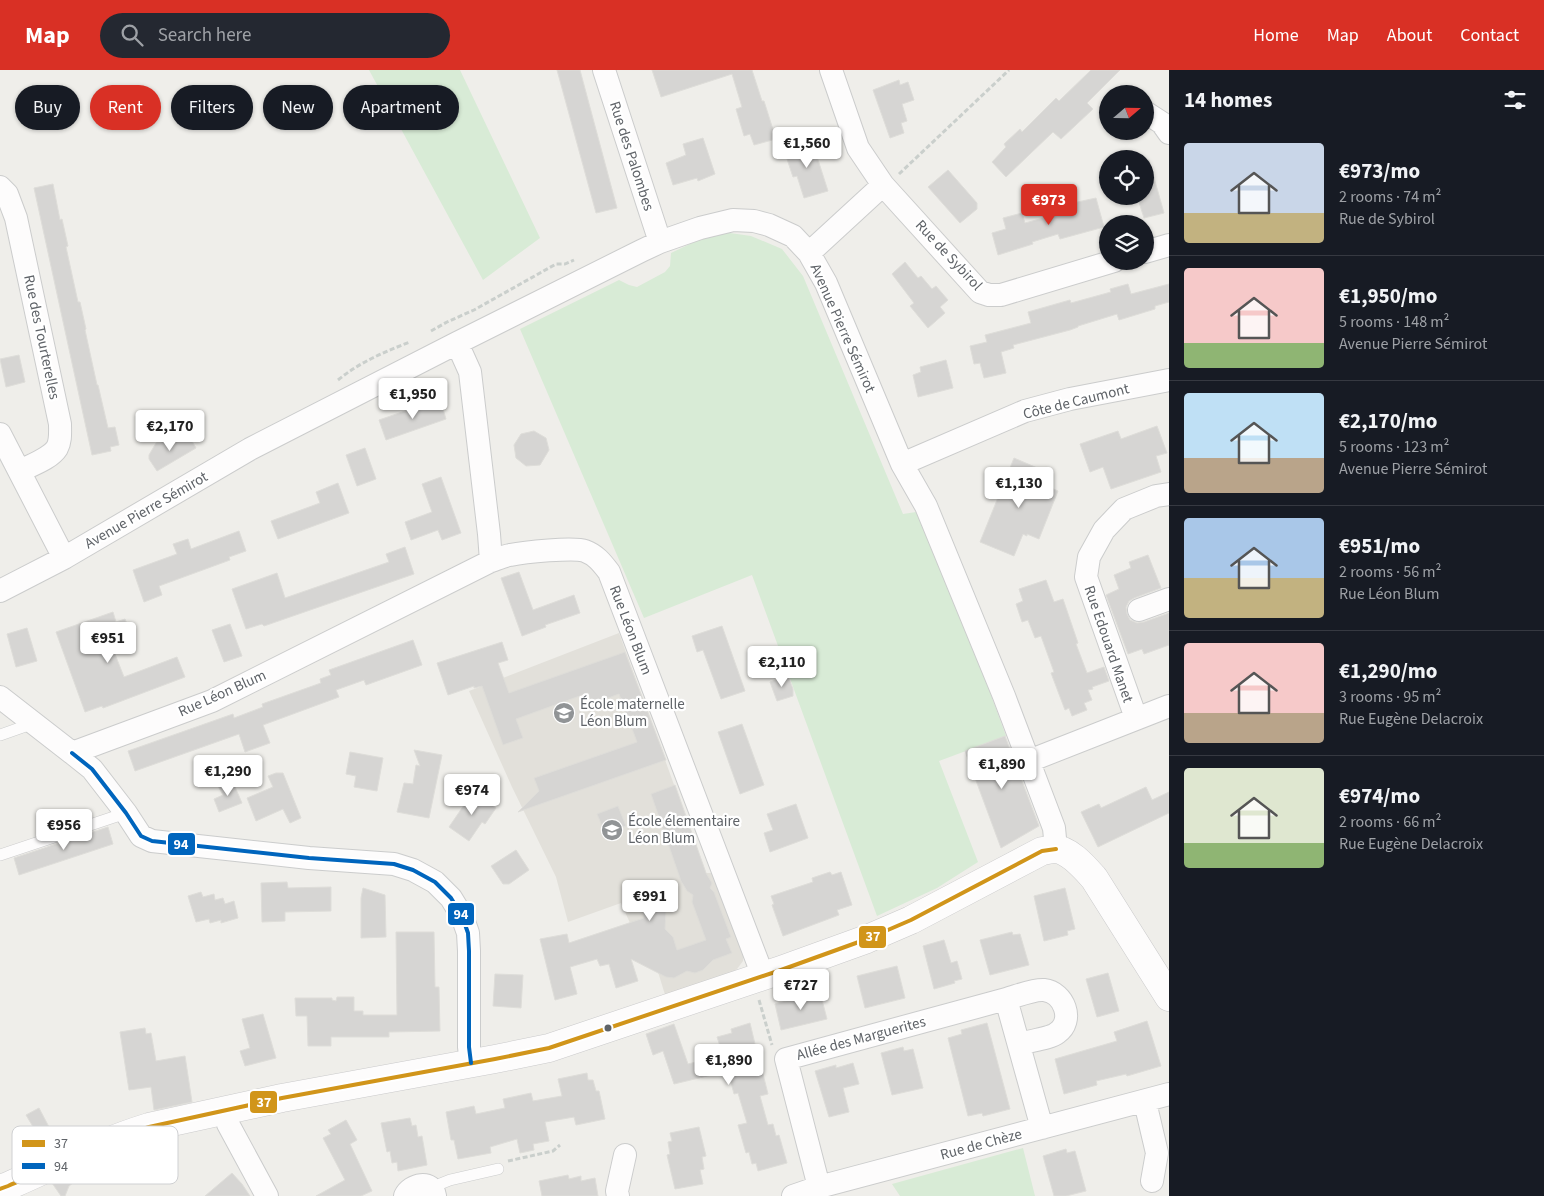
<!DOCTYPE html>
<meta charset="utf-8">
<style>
:root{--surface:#171b24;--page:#242831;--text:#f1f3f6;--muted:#9ea1a6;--line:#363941;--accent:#d93025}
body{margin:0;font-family:"Source Sans 3",sans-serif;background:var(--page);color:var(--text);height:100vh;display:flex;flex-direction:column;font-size:19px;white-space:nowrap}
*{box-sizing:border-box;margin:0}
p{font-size:16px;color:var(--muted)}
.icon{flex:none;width:28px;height:28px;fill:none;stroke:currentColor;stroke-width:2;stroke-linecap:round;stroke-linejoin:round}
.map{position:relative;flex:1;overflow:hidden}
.side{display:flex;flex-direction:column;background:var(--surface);width:375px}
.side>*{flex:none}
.banner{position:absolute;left:15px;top:15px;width:475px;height:45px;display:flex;gap:10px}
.needle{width:32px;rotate:70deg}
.tools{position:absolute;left:1099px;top:15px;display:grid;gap:10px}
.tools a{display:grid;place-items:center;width:55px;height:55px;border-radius:50%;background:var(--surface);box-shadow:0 1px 4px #0004;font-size:25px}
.price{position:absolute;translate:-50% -42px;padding:0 11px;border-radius:5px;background:#fff;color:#222;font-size:16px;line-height:32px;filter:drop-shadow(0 1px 2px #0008)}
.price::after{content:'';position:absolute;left:50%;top:30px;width:15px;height:11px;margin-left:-8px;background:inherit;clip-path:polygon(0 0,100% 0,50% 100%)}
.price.selected{background:var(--accent);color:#fff}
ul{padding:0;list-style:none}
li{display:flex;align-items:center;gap:15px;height:125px;padding:0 15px}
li+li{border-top:1px solid var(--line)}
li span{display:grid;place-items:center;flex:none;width:140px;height:100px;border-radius:5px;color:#555}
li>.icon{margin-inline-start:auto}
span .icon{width:60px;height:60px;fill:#fffc;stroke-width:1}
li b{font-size:21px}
h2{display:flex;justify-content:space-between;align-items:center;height:60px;padding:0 15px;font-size:21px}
.pill{padding:0 18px;border-radius:22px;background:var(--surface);box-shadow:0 1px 4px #0004;font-size:18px;line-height:45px}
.pill.selected{background:var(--accent);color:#fff}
header{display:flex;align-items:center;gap:30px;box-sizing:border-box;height:70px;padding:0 25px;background:var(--accent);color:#fff}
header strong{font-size:24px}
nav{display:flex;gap:28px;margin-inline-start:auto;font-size:18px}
.search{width:350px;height:45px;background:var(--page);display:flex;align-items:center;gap:12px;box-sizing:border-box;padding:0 18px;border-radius:28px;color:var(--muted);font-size:19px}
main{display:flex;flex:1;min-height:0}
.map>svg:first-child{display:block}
</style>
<header>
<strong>Map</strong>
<div class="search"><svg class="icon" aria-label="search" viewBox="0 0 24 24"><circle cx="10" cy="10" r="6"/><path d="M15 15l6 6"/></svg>Search here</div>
<nav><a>Home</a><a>Map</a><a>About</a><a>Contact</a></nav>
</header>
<main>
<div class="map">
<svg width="1169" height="1126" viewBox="0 0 1169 1126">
<rect width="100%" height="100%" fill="#efeeea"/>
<!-- education -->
<path fill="#e2e0da" d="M619,563l87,240h9l29,78 -1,10 -6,8 -8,6 -63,23 -19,-62 -17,-13 -9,-20 -53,19 -12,-45 -44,-90 -43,-96z"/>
<!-- green -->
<path fill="#d8ebd6" d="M369,0h91l80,168 -57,42z
M713,163h17l21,3 31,13 21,27 100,238 13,-2 41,90 49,134 -67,25 39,101 -41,26 -60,28 -125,-341 -108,43 -124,-289 99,-49 10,5 8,2 28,-15 5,-6 1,-13z
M1023,1078l12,48h-135l-8,-12z"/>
<!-- building -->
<path fill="#d6d5d3" stroke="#deddd9" d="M557,0h23l37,138 -21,5z
M652,0h100l10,31h2l12,38 -22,6 -4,-11 -6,2 -8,-27 6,-2 -10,-33 -71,23z
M1091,0h29l-33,33 6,6 -32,30 -8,-7 -47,45 -14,-15 14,-15 -2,-3 16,-15 2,3 34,-34 3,3z
M899,10l1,5 8,-3 6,18 -12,4 5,17 -6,2 3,10 -14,5 -17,-48z
M703,68l12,36 -17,7 -1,-3 -24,7 -7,-22 20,-8 -3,-11z
M812,71l16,50 -24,7 -7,-22 -4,1 -9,-27z
M1145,90h4l15,53 -20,5 -7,-22h8z
M948,100l29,33v6l-17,14 -32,-36z
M53,114l7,36 2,-1 6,27 -2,1 12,55h2l6,27 -1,1 12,55h1l10,43 7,-1 4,18 -9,2 1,4 -19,4 -58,-267z
M1096,128l8,29 -44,12 -2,-5 -26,8 1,2 -35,11 -6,-22 14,-4 -3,-11 19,-5 3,10 30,-8 6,-1 -2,-8z
M905,192l13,16 3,-2 11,13 4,-3 12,14 -8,7 5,6 -17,15 -18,-22 4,-3 -22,-29z
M1128,214l3,10 38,-10v18l-14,4v3l-36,11 -2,-6 -39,12v1l-8,3 -57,15 1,3 -13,4 5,21 -22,5 -4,-15 -6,1 -4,-18 17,-4 -2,-7 46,-12 -3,-11 42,-12 1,3 40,-11 -1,-3z
M19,285l6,27 -19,5 -6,-28z
M946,290l7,28 -35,9 -5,-22 8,-3 -1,-5z
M440,329l6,20 -60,21 -7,-20z
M1157,356l10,27 -11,3 5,16 -50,17 -8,-22 -13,5 -10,-28 38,-13 3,8z
M534,361l12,7 3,12 -9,15 -14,1 -10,-8 -2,-13 7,-11z
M189,366l7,12 -39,23 -8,-12v-4l7,-12z
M365,378l11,31 -19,7 -11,-31z
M1014,388l28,12 -4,9h1l-1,3 20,9 -19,48 -12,-5v2l-4,-2 -9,22 -34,-14z
M441,407l20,56 -19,7 -4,-10 -27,10 -6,-18 27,-10 -10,-28z
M338,413l11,30 -71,26 -7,-18 49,-18 -4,-11z
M239,461l7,20 -17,6 1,3 -71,26 3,9 -18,7 -11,-32 44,-16 -4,-10 15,-5 3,10z
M405,477l9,27 -150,52 -2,-2 -16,5 -14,-40 45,-16 8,25 104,-36 -3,-8z
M1148,485l13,33 -27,10 -5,3 -3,6 1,7 3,6 7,3 7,-1 25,-9v32l-25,9 -2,-5 -14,5 -22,-59 13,-6 -5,-14 17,-7 -2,-6z
M519,502l14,38 41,-15 6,18 -35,12 1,2 -24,9 -21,-58z
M1046,510l8,22 9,-3 15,44 -2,1 11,29 17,-6 5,14 -17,6 1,2 -5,1 4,10 -8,3 3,7 -15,6 -3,-8 -4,2 -14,-37 3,-1 -13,-36 -6,2 -7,-18 -6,2 -6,-18 7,-3 -4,-12z
M113,542l3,10 9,-3 7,17 -21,8 13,33 53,-20 8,20 -82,31 -1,-2 -17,6 -29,-80z
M230,554l12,32 -18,6 -12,-32z
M722,556l23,65 -24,8 -18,-49 -6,2 -5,-16z
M27,558l10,33 -21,6 -9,-33z
M413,570l9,25 -56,20 -2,-5 -28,10 3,7 -76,28 7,18 -25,9 -6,-18 -104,37 -7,-20 105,-37 1,4 29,-11 -1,-3 59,-21 -1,-4 11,-4 -2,-5z
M502,572l6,18 -10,3 11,30 116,-41 41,108 -148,52 21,-21 -5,-13 103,-36 -18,-48 -27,10 -4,-11 -72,26 7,19 -20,7 -21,-59 -8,2v-2l-26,9 -11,-32z
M788,606l5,13v7l-16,5 -7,-19z
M742,654l22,61 -24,9 -22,-62z
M1005,666l34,90 -38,22 -36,-97z
M414,680l28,5 -13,63 -32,-6 7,-29 9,1 3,-19 4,1z
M350,682l33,6 -6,33 -23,-4 2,-11 -10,-2z
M276,703h7l18,45 -11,5 -7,-14 -27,12 -9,-23 26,-11 -5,-11z
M232,710l10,23 -23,9 -5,-13 9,-4 -5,-9z
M675,715l31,88 6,10 -2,5 4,4 17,45 -5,2 6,14 -19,7 -10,10 -8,3 -8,-2 -13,7 -8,-1 -35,-18 7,22 -22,7 -7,-24 -9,2 -3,-7 -27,8 7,27 -22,6 -15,-61 27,-5 2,9 75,-25 -1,-6 4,-4 6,-2h6l7,4 -1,19 8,8 4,13 29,-10 -14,-38 1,-7 -6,-4 -6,-10 -30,-87z
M1146,717l6,13 17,-8v21l-71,34 -17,-35 18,-8 2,4z
M473,722l23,16 -11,16 -3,-2 -13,19 -20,-14z
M796,734l12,34 -38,14 -6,-19 9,-3 -6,-16z
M618,736l8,20 -21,7 -8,-19z
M108,757l5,17 -94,31 -5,-17z
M516,780l13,20 -20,14h-6l-12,-18z
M830,802l2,3 9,-3 11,33 -15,5 2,5 -56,21 -11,-31 2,-1 -3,-8 42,-14 -1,-4z
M287,812l1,6 43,-1v24l-46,1v9l-23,1 -1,-39z
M363,818l22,7 1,42 -25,1v-40z
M1065,818l10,41 -8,2 1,4 -24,6 -10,-45z
M201,822l2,5 11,-3 1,6 8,-2 2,6 9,-3 4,17 -17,5v-3l-11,3 -1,-4 -13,3 -8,-26z
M396,862h38l1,55h4l1,44 -51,1v5h-58v9h-23l-1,-30h-11l-1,-18h37v2l4,1 1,-4h17v14h9v4h34z
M1012,862l1,3 7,-1 9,31 -39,10 -10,-35z
M944,870l7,23 6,-2 5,18 -8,2 1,2 -21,6 -11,-43z
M897,896l8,32 -40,10 -8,-32z
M1108,903l11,38 -22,6 -11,-38z
M495,904l28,1 -2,33 -28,-2z
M820,922l7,27 -46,11 -6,-26z
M263,944l13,44 -31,8 -5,-15 10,-3 -8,-29z
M1147,951l14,45 -34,10 -1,-2 -30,7 1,4 -33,9 -9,-35 62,-18 -3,-9z
M750,953l5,21 -7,2 8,30 7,-2 5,20 -8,2 8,29 5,-1 3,12 3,-1 8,28 -29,8 -2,-8 -4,1 -3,-12 -3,1 -8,-28 9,-2 -9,-30 -4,1 -6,-23 -54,13 -11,-33 -10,4 -7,-21 28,-10 14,40 35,-9 -6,-18 15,-4 -1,-4z
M987,953l23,86 -27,7 -1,-3 -14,3 -20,-78 14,-4 -1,-4z
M145,958l1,6 5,-1 5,28 29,-5 7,46 -38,8 -3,-23 -22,3 -9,-58z
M903,977l1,4 9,-2 10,39 -31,7 -11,-42z
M853,993l6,21 -16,4 6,24 -20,5 -14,-46 21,-6v3z
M587,1003l1,7h5l3,11h3l6,28 -29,6 -2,-8 -29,5 4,19 -16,3 1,6 -14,3 -3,-14 -27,8 1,6 -33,6 -4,-19h-3l-5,-28 28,-6 2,8 29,-6 -2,-9 28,-6 2,8 29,-5 -4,-17z
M39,1038l20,38 -17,8 -12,-21 5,-3 -9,-15z
M410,1048l2,8 4,-1 2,12 4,-1 5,29 -29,6 -1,-9 -5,1 -2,-12 -3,1 -6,-29z
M346,1050l11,20 -7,4 22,47 -11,5h-45l29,-16 -22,-42 8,-4 -3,-4z
M699,1057l7,29 -4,1 2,12 -4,1 3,14 -28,5 -8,-34 3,-1 -2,-12 4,-1 -2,-8z
M1066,1079l1,4 8,-2 11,40 -20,5h-12l-11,-40z
M100,1092l-31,24 -4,10h-4l-9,-13z
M232,1103l10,11 8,12h-45z
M568,1105l1,4 12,-3v5l14,-3 3,18h-56l-3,-15z"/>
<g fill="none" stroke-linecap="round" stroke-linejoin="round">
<!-- lane casing -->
<g stroke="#cbcccc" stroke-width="12">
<path id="lane" d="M0,665l34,-12
M0,785l126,-42
M435,1122l5,-8 10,-4 48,-11"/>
</g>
<!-- street casing -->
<g stroke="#cbcccc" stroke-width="24">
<path id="street" d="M604,0l56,172
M831,0l27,78 25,37 97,107 9,3h12l113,-34
M1145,42l17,11 7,10
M0,117l7,7 9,24 44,206c0,8 1,17 -3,24 -7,11 -26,17 -37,23
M1145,182l24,-7
M809,183l74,-68
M457,273l13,29 19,162 2,27
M0,364l64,124
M902,394l123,-53 45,-12 99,-19
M0,521l64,-33 186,-109 207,-106 184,-92 19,-9 40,-14 33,-8 21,1 15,4 24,11 16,17 17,30 76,181 24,42 78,190 50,132 2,21
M1139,540l30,-11
M0,627l72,56 140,-52 279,-140c6,-2 13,-5 19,-6 14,-3 64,-8 75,-4 11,4 17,12 24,21l154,404
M1136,648l-50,-141 3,-20 15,-27 20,-21 32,-13 13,-2
M72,683l20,16 34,44 15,23 11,5 157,17 85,6 19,6 22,12 16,16 11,18 6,17 1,18v96l2,16
M1029,691l140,-55
M1006,929c11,-3 28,-10 38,-9 20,2 31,31 13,43 -6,5 -28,8 -37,11
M1145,1032l12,51 -5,28
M226,1040l2,14 39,72
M819,1117l-33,-128 220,-60 36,129
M405,1126c6,-12 27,-17 30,0
M618,1126l-1,-5 8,-36
M793,1126l26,-9 350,-93"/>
</g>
<!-- secondary casing -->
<g stroke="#cacacb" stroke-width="29">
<path id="secondary" d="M0,1119l8,-3c46,-20 92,-44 141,-59l133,-29 213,-39 54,-11 232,-78 86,-31 44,-19 131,-69c4,0 8,-2 12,-2 15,0 31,19 40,29l75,119"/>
</g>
<!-- path -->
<path stroke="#cacfcc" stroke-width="3" stroke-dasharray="5 2.5" stroke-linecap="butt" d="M899,104l110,-104
M431,261l16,-9 27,-12 82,-46h9l9,-4
M338,310c22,-18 46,-28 72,-38
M759,930l13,45
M508,1091l45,-10 7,-6"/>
<!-- lane -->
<use href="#lane" stroke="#fdfcfc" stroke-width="11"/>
<!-- street -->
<use href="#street" stroke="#fdfcfc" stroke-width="22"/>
<!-- secondary -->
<use href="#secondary" stroke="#fdfcfc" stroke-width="28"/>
<!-- bus-1 casing -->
<g stroke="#fff" stroke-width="8">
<path id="bus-1" d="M0,1119l8,-3c46,-20 92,-44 141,-59l133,-29 213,-39 54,-11 232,-78 86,-31 44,-19 131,-69 14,-2"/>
</g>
<!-- bus-2 casing -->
<g stroke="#fff" stroke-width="8">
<path id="bus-2" d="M72,683l20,16 34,44 15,23 11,5 157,17 85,6 19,6 22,12 16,16 11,18 6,17 1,18v96l2,16"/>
</g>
<!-- bus-1 -->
<use href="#bus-1" stroke="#d1951a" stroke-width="4"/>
<!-- bus-2 -->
<use href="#bus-2" stroke="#0065bd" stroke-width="4"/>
</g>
<!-- icons -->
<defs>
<g id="school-disc" transform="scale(1.125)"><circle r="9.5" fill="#919496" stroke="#fff"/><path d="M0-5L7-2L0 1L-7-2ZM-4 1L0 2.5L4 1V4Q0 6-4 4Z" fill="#fff"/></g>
</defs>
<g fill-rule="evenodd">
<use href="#school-disc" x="564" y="643"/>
<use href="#school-disc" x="612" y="760"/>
</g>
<!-- markers -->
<circle fill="#5f6368" stroke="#fff" stroke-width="2" cx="608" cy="958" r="4.5"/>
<g text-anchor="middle" stroke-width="4.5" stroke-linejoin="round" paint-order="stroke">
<!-- street labels -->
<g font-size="15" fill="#5f6368" stroke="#fff">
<text transform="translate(632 86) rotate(72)" y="5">Rue des Palombes</text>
<text transform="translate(949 185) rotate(47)" y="5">Rue de Sybirol</text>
<text transform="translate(843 258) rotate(66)" y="5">Avenue Pierre Sémirot</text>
<text transform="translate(42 267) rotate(78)" y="5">Rue des Tourterelles</text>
<text transform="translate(1076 331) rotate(-14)" y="5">Côte de Caumont</text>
<text transform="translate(146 440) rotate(-30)" y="5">Avenue Pierre Sémirot</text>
<text transform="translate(631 560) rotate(69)" y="5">Rue Léon Blum</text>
<text transform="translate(1109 574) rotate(71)" y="5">Rue Edouard Manet</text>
<text transform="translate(222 623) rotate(-24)" y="5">Rue Léon Blum</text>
<text transform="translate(861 968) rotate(-15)" y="5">Allée des Marguerites</text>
<text transform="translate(981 1074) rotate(-15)" y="5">Rue de Chèze</text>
</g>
<!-- poi labels -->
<g font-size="15" fill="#5f6368" stroke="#fff" text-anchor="start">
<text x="580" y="639">École maternelle<tspan x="580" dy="17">Léon Blum</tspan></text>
<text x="628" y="756">École élementaire<tspan x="628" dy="17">Léon Blum</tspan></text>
</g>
</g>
<!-- legend -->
<rect x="12" y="1056" width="166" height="58" rx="8" fill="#fff" stroke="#cfd0d2" stroke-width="1"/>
<rect x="22" y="1070" width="23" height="7" fill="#d1951a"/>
<rect x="22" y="1093" width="23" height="6" fill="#0065bd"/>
<g font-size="14" fill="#5f6368">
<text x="54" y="1078">37</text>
<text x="54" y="1101">94</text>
</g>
<g stroke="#fff" stroke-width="2">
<rect x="167" y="762" width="29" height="24" rx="5" fill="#0065bd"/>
<rect x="447" y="832" width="28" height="24" rx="5" fill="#0065bd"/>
<rect x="858" y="855" width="29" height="24" rx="5" fill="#d1951a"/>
<rect x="249" y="1020" width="29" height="24" rx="5" fill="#d1951a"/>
</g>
<g font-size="14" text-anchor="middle" font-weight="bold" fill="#fff">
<text x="181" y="779">94</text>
<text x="461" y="849">94</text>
<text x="873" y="871">37</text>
<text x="264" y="1037">37</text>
</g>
</svg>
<div class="tools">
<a><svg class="needle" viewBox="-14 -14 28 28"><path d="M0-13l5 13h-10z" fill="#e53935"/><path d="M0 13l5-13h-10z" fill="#9ea1a6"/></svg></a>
<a><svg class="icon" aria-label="locate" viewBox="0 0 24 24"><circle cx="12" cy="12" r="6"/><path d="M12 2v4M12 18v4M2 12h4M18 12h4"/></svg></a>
<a><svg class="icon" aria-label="layers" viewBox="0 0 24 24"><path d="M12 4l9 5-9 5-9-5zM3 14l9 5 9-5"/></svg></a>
</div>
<b class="price" style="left:807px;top:99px">€1,560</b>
<b class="price selected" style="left:1049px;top:156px">€973</b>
<b class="price" style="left:413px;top:350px">€1,950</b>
<b class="price" style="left:170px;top:382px">€2,170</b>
<b class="price" style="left:1019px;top:439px">€1,130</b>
<b class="price" style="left:108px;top:594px">€951</b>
<b class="price" style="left:782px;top:618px">€2,110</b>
<b class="price" style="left:1002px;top:720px">€1,890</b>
<b class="price" style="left:228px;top:727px">€1,290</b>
<b class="price" style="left:472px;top:746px">€974</b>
<b class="price" style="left:64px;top:781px">€956</b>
<b class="price" style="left:650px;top:852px">€991</b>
<b class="price" style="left:801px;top:941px">€727</b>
<b class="price" style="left:729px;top:1016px">€1,890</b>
<div class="banner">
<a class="pill">Buy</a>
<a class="pill selected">Rent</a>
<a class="pill">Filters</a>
<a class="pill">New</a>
<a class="pill">Apartment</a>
</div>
</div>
<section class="side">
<h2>14 homes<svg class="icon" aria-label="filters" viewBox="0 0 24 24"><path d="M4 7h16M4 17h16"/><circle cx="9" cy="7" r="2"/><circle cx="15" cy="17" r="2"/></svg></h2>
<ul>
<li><span style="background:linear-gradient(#c9d6e8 70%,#c2b280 0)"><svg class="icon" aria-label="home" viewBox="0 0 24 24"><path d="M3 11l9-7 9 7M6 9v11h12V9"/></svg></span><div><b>€973/mo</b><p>2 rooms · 74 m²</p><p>Rue de Sybirol</p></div></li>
<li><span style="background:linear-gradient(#f6c9c9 75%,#8fb573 0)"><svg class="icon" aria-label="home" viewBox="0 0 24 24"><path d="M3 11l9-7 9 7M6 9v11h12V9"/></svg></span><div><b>€1,950/mo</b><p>5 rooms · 148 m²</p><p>Avenue Pierre Sémirot</p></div></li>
<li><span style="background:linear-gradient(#bfe0f5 65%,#b9a48a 0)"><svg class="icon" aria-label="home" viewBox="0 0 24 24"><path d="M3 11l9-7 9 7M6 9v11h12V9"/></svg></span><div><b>€2,170/mo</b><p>5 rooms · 123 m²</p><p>Avenue Pierre Sémirot</p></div></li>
<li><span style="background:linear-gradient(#a9c7e8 60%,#c2b280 0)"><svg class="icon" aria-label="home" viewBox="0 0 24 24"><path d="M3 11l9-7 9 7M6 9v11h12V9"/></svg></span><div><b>€951/mo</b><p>2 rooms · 56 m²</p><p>Rue Léon Blum</p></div></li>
<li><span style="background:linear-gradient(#f6c9c9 70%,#b9a48a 0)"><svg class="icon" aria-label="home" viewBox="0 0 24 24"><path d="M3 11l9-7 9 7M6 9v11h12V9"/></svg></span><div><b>€1,290/mo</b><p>3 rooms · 95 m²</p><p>Rue Eugène Delacroix</p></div></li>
<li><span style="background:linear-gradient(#dfe7d0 75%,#8fb573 0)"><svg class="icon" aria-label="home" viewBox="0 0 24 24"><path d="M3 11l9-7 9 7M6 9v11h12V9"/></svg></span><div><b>€974/mo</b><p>2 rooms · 66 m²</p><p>Rue Eugène Delacroix</p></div></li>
</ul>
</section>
</main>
